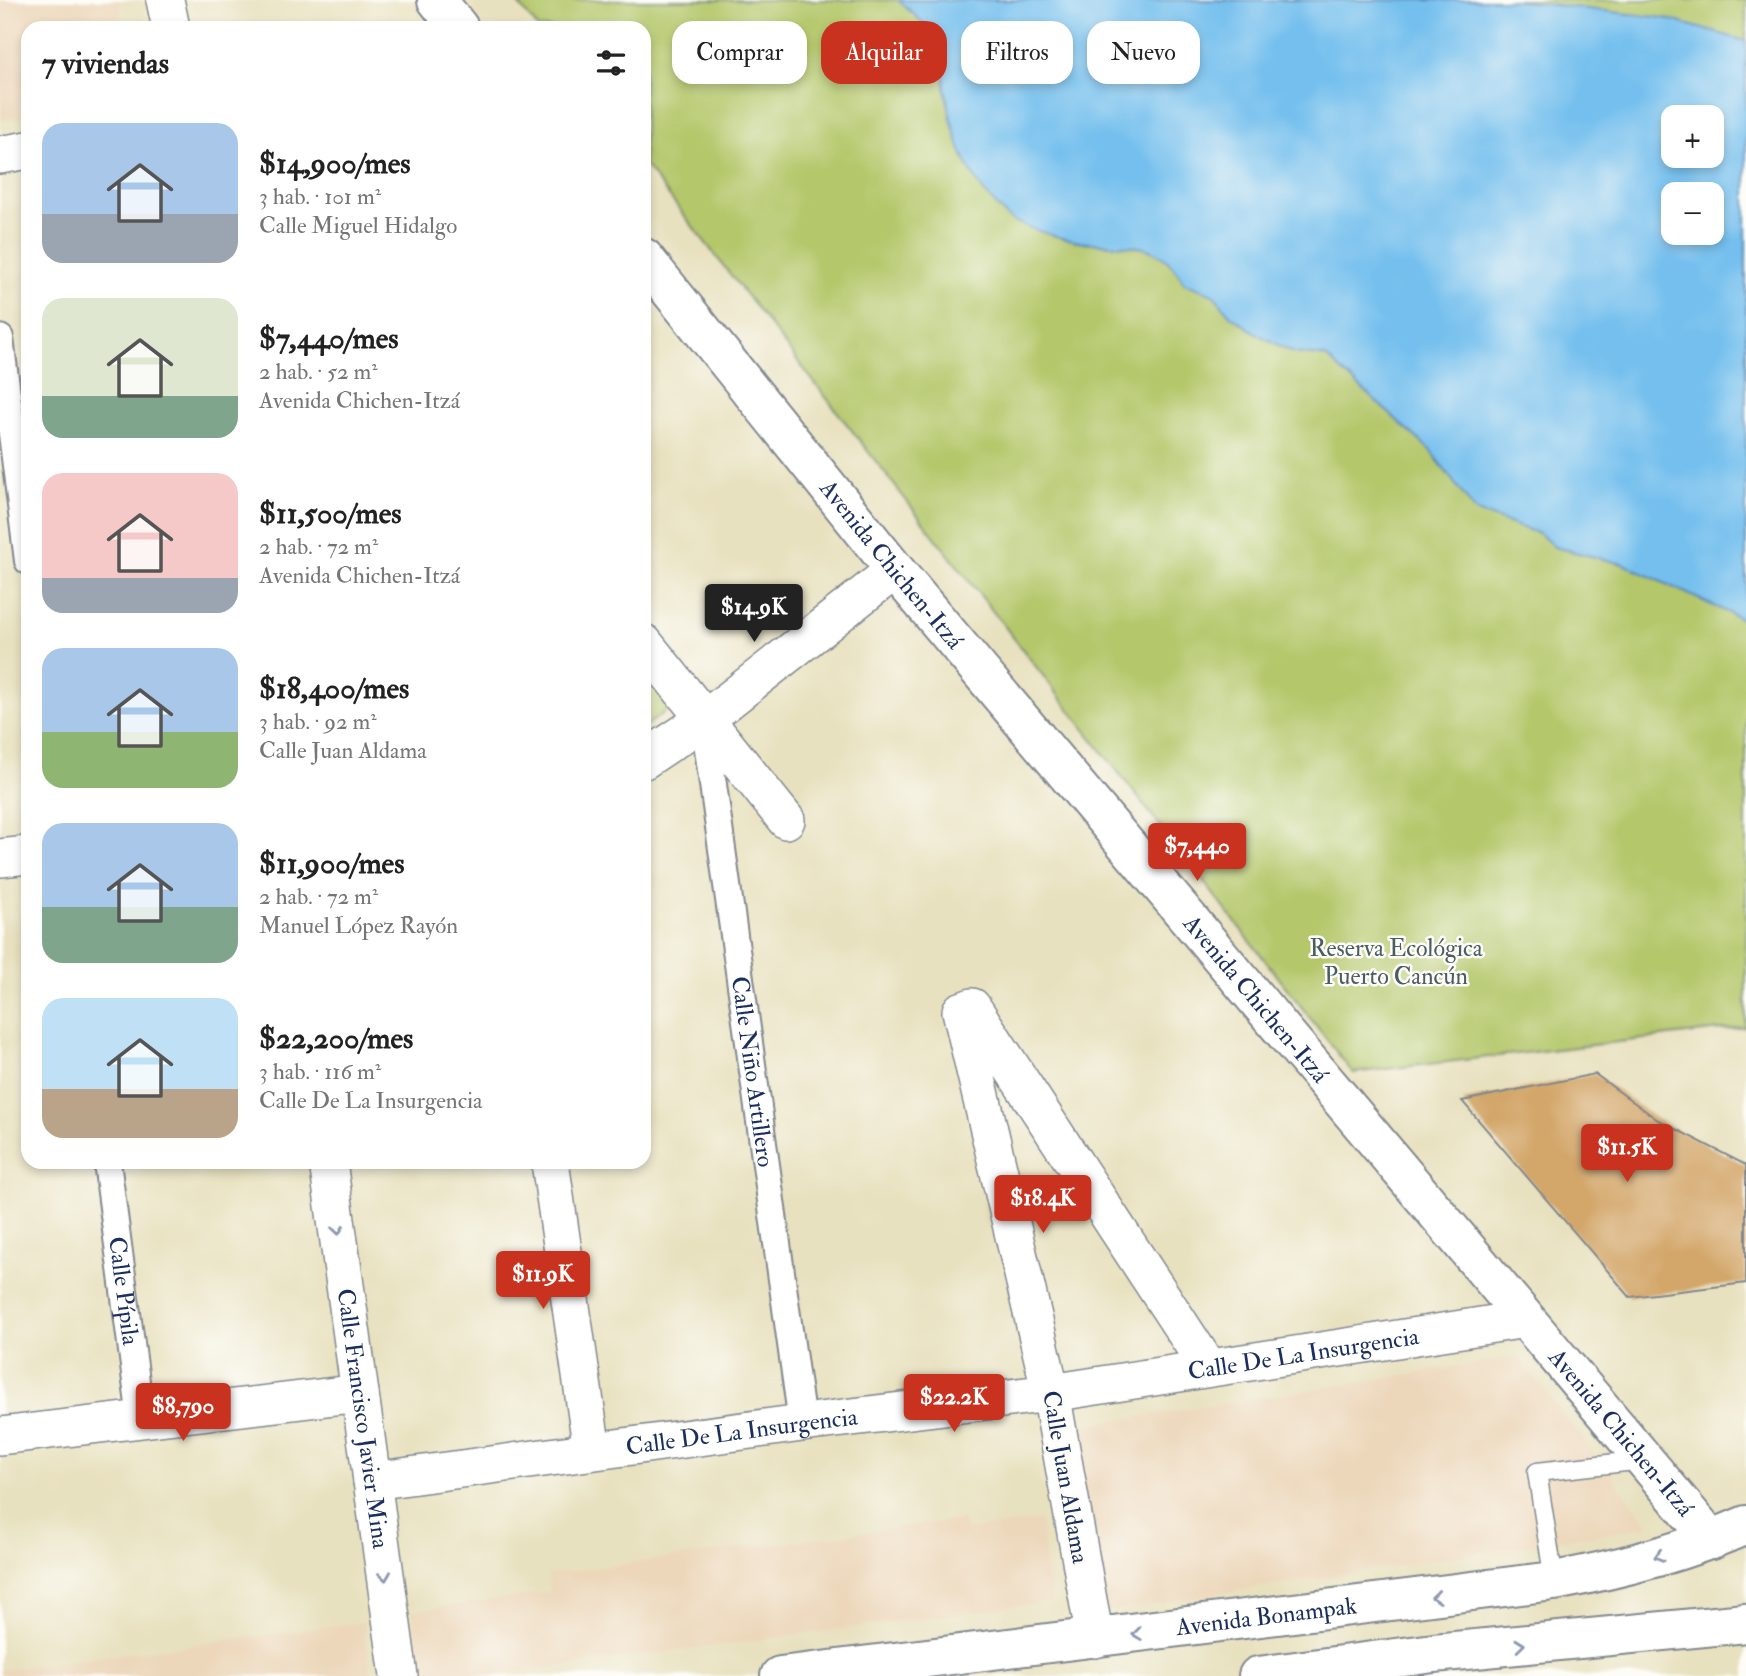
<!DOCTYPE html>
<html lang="es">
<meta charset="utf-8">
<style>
:root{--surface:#fff;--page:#f6f6f6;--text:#222;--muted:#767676;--accent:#c8321e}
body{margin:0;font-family:"IM FELL Double Pica",serif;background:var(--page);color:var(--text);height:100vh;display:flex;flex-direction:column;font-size:26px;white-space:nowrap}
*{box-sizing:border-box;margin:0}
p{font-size:23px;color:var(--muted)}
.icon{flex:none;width:38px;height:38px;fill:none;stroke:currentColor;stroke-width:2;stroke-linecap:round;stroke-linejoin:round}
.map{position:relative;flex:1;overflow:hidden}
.details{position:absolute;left:21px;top:21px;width:630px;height:1148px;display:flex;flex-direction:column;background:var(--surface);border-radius:21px;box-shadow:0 4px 10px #0003}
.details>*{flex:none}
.hud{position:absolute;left:672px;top:21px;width:665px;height:63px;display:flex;gap:14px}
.fabs{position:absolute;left:1661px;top:105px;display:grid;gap:14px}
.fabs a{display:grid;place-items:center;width:63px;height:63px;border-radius:14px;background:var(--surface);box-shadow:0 4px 10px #0003;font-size:35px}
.price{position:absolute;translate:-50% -60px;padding:0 16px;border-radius:7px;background:var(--accent);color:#fff;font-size:23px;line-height:46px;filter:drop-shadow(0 2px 4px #0008)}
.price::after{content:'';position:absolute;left:50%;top:42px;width:21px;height:16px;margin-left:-10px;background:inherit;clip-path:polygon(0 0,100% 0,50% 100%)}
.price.on{background:#222;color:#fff}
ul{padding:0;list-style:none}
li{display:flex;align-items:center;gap:21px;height:175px;padding:0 21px}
li span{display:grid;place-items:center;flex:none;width:196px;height:140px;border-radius:21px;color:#555}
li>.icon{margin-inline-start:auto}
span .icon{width:84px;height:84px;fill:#fffc;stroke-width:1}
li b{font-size:30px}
h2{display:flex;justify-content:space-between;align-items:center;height:84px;padding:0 21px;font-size:30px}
.tag{padding:0 24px;border-radius:21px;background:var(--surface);box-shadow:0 4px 10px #0003;font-size:24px;line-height:63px}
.tag.on{background:var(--accent);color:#fff}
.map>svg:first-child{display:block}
</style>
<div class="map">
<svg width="1746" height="1676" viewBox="0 0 1746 1676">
<rect width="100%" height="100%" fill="#fdfcf7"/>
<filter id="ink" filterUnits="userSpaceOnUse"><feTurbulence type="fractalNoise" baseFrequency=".0143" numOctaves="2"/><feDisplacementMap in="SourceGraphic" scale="14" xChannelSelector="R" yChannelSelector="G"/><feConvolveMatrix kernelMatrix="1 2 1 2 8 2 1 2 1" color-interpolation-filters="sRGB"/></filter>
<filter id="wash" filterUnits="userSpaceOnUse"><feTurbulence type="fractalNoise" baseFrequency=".00686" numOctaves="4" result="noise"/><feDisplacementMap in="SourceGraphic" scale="28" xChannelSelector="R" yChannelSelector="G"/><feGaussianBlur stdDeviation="1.57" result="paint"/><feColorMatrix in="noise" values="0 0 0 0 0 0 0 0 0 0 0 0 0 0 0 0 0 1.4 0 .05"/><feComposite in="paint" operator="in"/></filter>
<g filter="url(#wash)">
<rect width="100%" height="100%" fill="#e8e1bf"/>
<!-- built -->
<path fill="#ecd7ba" d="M0,0h119l5,28h-96v89l-28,3z
M1519,1357l131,169 -546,86 -29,-185z
M963,1519l3,11 74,-10 11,81 -563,75h-67l-9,-65 138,-19 -2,-18z
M364,1622l7,54h-371v-6z"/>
<!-- green -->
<path fill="#b4c76b" stroke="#687b64" stroke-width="2" fill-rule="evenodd" d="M515,0h1231v1027l-393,46 -709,-909v-136h-106zM1673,117h39v39h-39zM1673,194h39v39h-39z
M644,663l31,42 -31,22z"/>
<!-- water -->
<path fill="#75bfee" stroke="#4877a6" stroke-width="2" fill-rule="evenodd" d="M898,0h614l152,18 82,23v580l-123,-57 -69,-17 -14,-13 -64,-22 -47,-63 -103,-92 -32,-4 -35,-18 -28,-19 -18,-22 -29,-11c-26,-47 -56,-34 -101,-41 -18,-2 -55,-13 -71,-22 -6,-3 -11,-10 -15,-14 -44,-43 -53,-109 -57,-168zM1673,117h39v39h-39zM1673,194h39v39h-39z"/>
<g id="blocks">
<!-- building -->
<path fill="#d3a669" d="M1595,1074l63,46 88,45v118l-116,14 -168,-196z"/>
</g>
</g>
<g filter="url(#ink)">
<use href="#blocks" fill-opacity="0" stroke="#82888e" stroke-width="2"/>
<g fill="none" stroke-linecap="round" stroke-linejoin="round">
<!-- service casing -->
<g stroke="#82888e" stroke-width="21">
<path id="service" d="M1554,1581l-17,-109 106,-12"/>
</g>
<!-- pedestrian casing -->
<g stroke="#82888e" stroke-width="30">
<g id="pedestrian">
<path d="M0,338l28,223"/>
<path id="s1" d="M704,720l98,703"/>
<path id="s2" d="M107,1162l34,257"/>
</g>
</g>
<!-- minor casing -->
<g stroke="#82888e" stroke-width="40">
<g id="minor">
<path d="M165,0l6,28"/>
<path d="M0,155l28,-5"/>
<path d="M644,643l142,177"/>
<path d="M644,760l60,-40 191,-150"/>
<path d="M0,858l28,-3"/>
<path id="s3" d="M328,1162l71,514"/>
<path d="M550,1162l42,289"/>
<path d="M0,1436l360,-43"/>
<path id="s4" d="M372,1481l430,-58 249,-30 475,-74"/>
<path d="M1095,1639l-44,-246 -90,-382 11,-4 236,360"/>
</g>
</g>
<!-- tertiary casing -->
<g stroke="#82888e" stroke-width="42">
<g id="tertiary">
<path d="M437,0l22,28"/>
<path id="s5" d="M644,258l251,312 817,970"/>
</g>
</g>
<!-- primary casing -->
<g stroke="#82888e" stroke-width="42">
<g id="primary">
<path id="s6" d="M780,1676l774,-95c66,-12 131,-29 192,-56"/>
<path d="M1258,1676l176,-23 312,-30"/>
</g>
</g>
<!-- service -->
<use href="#service" stroke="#fff" stroke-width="18"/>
<!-- pedestrian -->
<use href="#pedestrian" stroke="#fff" stroke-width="26"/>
<!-- minor -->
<use href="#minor" stroke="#fff" stroke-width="37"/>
<!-- tertiary -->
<use href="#tertiary" stroke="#fff" stroke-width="38"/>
<!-- primary -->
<use href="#primary" stroke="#fff" stroke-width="38"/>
</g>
<!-- one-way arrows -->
<defs><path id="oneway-chevron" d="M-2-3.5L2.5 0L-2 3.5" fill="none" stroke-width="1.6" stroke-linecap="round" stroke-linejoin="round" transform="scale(1.75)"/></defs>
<g stroke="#8d97ae">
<use href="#oneway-chevron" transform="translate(338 1230) rotate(82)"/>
<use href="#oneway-chevron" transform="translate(1659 1556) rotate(163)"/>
<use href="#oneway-chevron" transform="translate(385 1576) rotate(82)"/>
<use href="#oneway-chevron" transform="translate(1436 1597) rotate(173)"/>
<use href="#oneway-chevron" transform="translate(1137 1634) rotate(173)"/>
<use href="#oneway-chevron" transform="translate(1520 1645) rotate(-6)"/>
</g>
</g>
<g text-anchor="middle" stroke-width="5" stroke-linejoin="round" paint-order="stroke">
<!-- street labels -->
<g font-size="24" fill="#1b2f5e" stroke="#fdfcf7">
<text dy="8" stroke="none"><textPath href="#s5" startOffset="394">Avenida Chichen-Itzá</textPath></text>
<text dy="8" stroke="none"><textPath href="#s5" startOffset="961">Avenida Chichen-Itzá</textPath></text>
<text dy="8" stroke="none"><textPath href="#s1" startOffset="355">Calle Niño Artillero</textPath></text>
<text dy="8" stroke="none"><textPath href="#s2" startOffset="130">Calle Pípila</textPath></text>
<text dy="8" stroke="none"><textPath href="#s4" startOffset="940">Calle De La Insurgencia</textPath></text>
<text dy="8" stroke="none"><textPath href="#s3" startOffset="259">Calle Francisco Javier Mina</textPath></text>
<text dy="8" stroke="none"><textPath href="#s4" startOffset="373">Calle De La Insurgencia</textPath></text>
<text dy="8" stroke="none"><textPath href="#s5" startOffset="1528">Avenida Chichen-Itzá</textPath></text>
<text transform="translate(1066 1477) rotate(80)" y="8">Calle Juan Aldama</text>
<text dy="8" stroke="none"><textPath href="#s6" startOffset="490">Avenida Bonampak</textPath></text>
</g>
<!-- park labels -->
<g font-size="24" fill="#495d62" stroke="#fdfcf7">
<text x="1396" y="956">Reserva Ecológica<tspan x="1396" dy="28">Puerto Cancún</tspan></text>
</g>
</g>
</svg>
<div class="fabs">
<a>+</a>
<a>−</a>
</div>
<b class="price on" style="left:754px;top:644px">$14.9K</b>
<b class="price" style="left:1197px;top:883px">$7,440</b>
<b class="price" style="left:1627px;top:1184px">$11.5K</b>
<b class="price" style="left:1043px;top:1235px">$18.4K</b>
<b class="price" style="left:543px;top:1311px">$11.9K</b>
<b class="price" style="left:954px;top:1434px">$22.2K</b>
<b class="price" style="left:183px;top:1443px">$8,790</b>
<div class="hud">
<a class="tag">Comprar</a>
<a class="tag on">Alquilar</a>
<a class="tag">Filtros</a>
<a class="tag">Nuevo</a>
</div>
<section class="details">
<h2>7 viviendas<svg class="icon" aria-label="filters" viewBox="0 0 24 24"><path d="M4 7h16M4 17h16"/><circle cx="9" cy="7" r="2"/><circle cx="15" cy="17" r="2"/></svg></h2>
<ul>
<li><span style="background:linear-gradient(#a9c7e8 65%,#9aa5b1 0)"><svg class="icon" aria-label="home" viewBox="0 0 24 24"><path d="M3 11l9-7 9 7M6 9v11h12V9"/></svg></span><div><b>$14,900/mes</b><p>3 hab. · 101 m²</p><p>Calle Miguel Hidalgo</p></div></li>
<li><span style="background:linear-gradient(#dfe7d0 70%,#7fa58c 0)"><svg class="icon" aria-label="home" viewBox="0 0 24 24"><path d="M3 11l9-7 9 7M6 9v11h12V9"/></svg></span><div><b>$7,440/mes</b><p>2 hab. · 52 m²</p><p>Avenida Chichen-Itzá</p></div></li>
<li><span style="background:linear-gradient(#f6c9c9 75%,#9aa5b1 0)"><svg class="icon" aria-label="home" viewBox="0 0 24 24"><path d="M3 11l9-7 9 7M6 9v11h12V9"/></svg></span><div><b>$11,500/mes</b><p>2 hab. · 72 m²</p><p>Avenida Chichen-Itzá</p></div></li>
<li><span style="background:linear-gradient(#a9c7e8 60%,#8fb573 0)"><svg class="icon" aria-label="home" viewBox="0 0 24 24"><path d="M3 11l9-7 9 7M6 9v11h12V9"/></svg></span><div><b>$18,400/mes</b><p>3 hab. · 92 m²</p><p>Calle Juan Aldama</p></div></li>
<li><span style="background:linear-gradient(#a9c7e8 60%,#7fa58c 0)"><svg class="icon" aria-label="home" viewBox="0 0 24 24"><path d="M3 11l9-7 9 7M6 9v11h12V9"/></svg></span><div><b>$11,900/mes</b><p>2 hab. · 72 m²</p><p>Manuel López Rayón</p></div></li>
<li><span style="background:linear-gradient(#bfe0f5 65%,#b9a48a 0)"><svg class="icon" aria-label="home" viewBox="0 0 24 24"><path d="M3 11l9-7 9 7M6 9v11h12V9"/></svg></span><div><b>$22,200/mes</b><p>3 hab. · 116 m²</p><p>Calle De La Insurgencia</p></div></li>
</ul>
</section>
</div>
